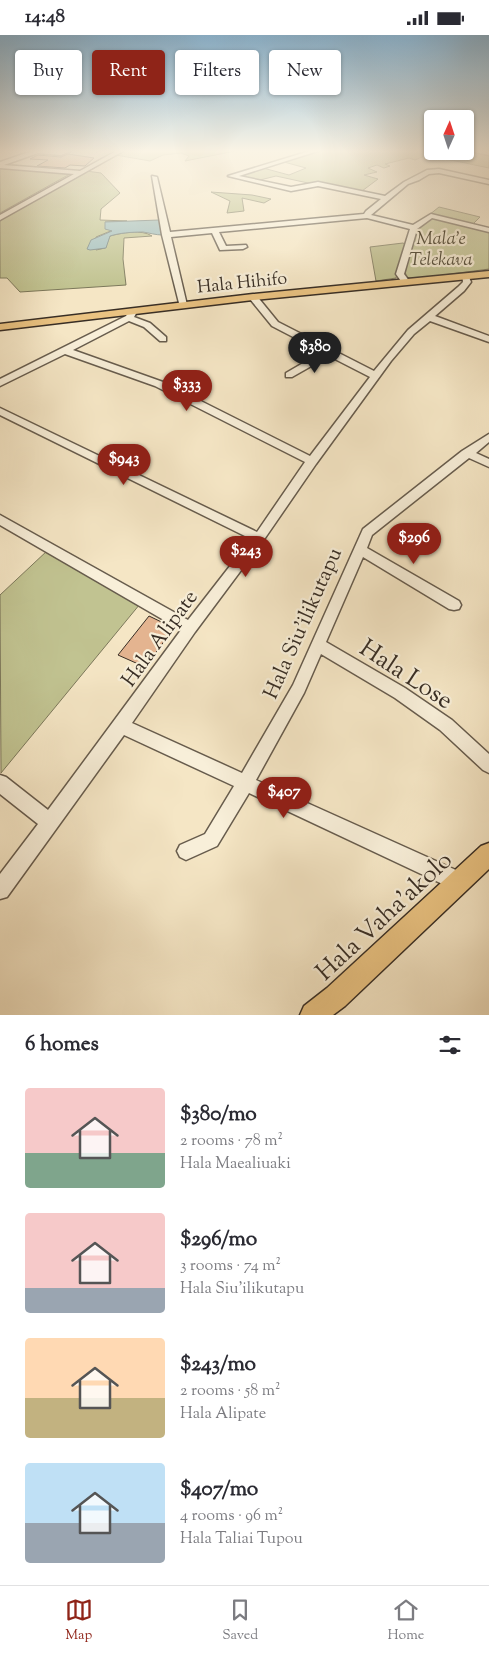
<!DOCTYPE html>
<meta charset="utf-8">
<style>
:root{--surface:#fff;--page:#f7f7f7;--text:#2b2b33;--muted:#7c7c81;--line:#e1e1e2;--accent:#8f2418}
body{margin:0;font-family:"Sorts Mill Goudy",serif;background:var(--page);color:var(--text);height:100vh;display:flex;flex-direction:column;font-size:19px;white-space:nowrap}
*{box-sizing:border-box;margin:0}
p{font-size:16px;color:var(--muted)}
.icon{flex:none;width:28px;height:28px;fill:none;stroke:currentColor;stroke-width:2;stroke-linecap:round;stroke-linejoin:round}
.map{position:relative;height:980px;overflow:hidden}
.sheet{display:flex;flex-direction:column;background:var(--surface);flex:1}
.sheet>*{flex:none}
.top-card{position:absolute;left:15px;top:15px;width:460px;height:45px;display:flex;gap:10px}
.needle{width:32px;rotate:3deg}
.tools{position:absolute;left:424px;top:75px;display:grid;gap:10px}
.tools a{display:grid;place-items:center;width:50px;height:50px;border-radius:5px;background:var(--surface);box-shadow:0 1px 4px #0004;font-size:25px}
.price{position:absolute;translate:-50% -42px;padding:0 11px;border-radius:18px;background:var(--accent);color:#fff;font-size:16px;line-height:32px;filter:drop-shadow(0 1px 2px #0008)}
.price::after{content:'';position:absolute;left:50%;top:30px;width:15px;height:11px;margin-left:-8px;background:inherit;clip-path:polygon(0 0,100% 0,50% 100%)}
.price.active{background:#222;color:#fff}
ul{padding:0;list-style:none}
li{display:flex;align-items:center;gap:15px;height:125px;padding:0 25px}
li span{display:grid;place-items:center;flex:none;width:140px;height:100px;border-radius:5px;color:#555}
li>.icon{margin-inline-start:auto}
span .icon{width:60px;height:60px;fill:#fffc;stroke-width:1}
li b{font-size:21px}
h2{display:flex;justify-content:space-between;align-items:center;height:60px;padding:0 25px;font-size:21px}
.tag{padding:0 18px;border-radius:5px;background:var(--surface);box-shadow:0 1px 4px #0004;font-size:18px;line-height:45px}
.tag.active{background:var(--accent);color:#fff}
.status{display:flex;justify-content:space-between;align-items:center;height:35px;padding:0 25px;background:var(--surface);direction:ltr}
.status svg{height:14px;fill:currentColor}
.dock{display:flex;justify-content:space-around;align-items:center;height:70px;border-top:1px solid var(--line);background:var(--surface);font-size:14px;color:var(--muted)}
.dock a{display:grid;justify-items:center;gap:2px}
.dock .active{color:var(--accent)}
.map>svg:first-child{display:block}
</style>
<div class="status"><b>14:48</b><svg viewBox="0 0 49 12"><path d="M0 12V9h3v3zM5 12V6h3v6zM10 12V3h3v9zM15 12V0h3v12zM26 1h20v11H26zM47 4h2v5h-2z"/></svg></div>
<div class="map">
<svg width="489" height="980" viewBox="0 0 489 980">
<rect width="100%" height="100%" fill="#f5e6c5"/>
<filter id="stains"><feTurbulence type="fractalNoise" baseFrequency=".004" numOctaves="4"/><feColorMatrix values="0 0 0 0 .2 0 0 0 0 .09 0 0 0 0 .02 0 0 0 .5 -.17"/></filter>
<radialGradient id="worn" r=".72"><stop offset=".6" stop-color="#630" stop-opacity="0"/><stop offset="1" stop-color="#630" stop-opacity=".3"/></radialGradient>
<!-- green -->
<path fill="#c1c391" stroke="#7c785b" d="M126,115h114l-55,11 4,-5 -8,-3 -18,2 -13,6 -34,-6z
M323,115h100l13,2 29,-2 24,4v14l-62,-13 -12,5 -6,-2 -24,6 5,2 -6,2 -7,-3 -9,3 9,4 -13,3 14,4 -16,12 -40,-8h-14l-32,-7 -20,5 -17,-4 -1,-2 25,-7 26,7 17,-7 -22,-6z
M0,132l68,6v2l-68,38z
M86,136l15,2 19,20 -19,16 -1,11 27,1 -22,1 8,8 -17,7v13l9,-2 5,-12c11,-3 32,-7 42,0l-28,2 -1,21 3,26 -106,7 -13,-14h-7v-58z
M211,157l41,3 19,4 -7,4 -22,-5 2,13 -17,2 3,-12z
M439,172l41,10 -8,8 -43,-10z
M433,183l56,13v38l-76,10 -7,-2 -1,-9 13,-40z
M403,208l2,1 -9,34 -20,3 -6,-34z
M48,515l92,54 -139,169 -1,-178z"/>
<!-- water -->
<path fill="#9fbdbd" stroke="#768480" d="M159,185l4,15c-8,0 -13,-2 -20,-3 -11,0 -24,1 -33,4l-4,12 -16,2 -3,-1 4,-9 21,-9 -7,-2v-7z"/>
<!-- building -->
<path fill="#e4b490" stroke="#382e25" d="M68,119l26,4 -9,8 -15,-1 -5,3 -28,-2 11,-6 -18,-1 8,-4 23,2z
M149,581l25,12 -29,39 -27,-12z"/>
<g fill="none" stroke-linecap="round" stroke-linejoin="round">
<!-- minor casing -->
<g stroke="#675c4d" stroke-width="3">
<path id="minor" d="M35,115h38l-12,5 -23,-2 -34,12 76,6 38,-21h7l-125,70v-5l74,-41 -74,-6v-6z
M313,115h8l-82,26 52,11 27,-5 67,14 19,-14 23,-12 12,-1 50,11v4l-50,-11 -10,1 -10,6 -11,4 -37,31 42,10 18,-11 58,14v4l-57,-14 -15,11 -13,45 6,8 -4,2h-3l-7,-10 14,-45 -43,-11 -148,14 7,14 20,-1 1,2 -4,2 -23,1 -8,-17 -41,4 16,68 -7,2 -18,-72 -10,-59 5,1 13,55 194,-18 2,-3 15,-12 -63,-13 -27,5 -63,-15z
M466,115l23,1v4z
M462,240h6l3,7 -7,9 -29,25 54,20v6l-59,-21 -16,13 -23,27 -75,103 -53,77 -68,91 -63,91 110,50 51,-88 70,-156 99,-78 27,-17v8l-13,11 13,6v8l-20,-9 -97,77 -5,13 92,53 2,4 -2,4 -5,1 -5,-1 -86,-52 -37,85 79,46 47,32 37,34v19l-6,-3 -43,-40 -45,-32 -74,-44 -17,39 -48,87 211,95 2,7 -2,7 -7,2 -7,-2 -204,-96 -32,53 -31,14 -6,-3 -3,-6 3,-6 25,-11 29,-48 -110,-51 -117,162 -7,2v-25l38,-50 -38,-30v-19l6,2 42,33 133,-180 -181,-105v-10l188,105 63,-81 -251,-124v-7l257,124 48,-70 -150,-76 -90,-32 -65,32v-7l126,-63 4,-6 3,-1 4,3 -3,5 16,6 16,14v4h-6l-16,-14 -15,-6 -56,29 90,32 147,74 60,-79 -41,-21 -37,21h-6v-4l36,-21 -50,-26 -22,-27v-4h6l22,27 96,49 34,-41 50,-43 5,-5z"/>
</g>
<!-- major casing -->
<g stroke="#382e25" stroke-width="3">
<path id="major" d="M489,236v6l-236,23 -253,30v-6l253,-30z
M489,808v26l-144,137 -12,9h-33l4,-9 23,-18 154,-142z"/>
</g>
<!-- minor -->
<use href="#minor" fill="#f8efd9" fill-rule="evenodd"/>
<!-- major -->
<use href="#major" fill="#eac382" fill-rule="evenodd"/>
</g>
<!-- sky -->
<linearGradient id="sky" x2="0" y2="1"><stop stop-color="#8bb8d7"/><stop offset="0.46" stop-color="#faf4e5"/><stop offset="1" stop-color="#faf4e5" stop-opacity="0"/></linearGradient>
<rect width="489" height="252" fill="url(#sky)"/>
<g text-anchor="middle" stroke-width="4.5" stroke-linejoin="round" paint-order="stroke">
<!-- far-park labels -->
<g font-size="18" font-style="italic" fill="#5a5340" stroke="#f8efd9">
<text x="441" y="209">Mala'e<tspan x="441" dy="21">Telekava</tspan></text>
</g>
<!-- far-street labels -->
<g font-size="18" fill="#382e25" stroke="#f8efd9">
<text transform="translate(242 247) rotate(-6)" y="6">Hala Hihifo</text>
</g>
<!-- street labels -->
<g font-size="21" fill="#382e25" stroke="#f8efd9">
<text transform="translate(302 588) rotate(-66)" y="7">Hala Siu'ilikutapu</text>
<text transform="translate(159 603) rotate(-54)" y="7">Hala Alipate</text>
</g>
<!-- near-street labels -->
<g font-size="25" fill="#382e25" stroke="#f8efd9">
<text transform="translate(407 638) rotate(33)" y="9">Hala Lose</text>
<text transform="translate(383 880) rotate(-43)" y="9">Hala Vaha'akolo</text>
</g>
</g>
<rect width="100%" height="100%" filter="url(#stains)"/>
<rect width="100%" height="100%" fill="url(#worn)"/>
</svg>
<div class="tools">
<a><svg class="needle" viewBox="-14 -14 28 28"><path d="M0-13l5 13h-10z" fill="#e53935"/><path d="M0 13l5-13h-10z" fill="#7c7c81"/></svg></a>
</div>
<b class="price active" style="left:315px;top:339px">$380</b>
<b class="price" style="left:187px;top:377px">$333</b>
<b class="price" style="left:124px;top:451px">$943</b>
<b class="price" style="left:414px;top:530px">$296</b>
<b class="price" style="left:246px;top:543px">$243</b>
<b class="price" style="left:284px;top:784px">$407</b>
<div class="top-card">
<a class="tag">Buy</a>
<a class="tag active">Rent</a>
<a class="tag">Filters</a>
<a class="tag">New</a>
</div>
</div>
<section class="sheet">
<h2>6 homes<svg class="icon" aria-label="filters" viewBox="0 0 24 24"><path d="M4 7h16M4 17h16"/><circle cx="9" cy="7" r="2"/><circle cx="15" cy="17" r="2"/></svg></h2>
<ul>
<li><span style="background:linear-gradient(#f6c9c9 65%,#7fa58c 0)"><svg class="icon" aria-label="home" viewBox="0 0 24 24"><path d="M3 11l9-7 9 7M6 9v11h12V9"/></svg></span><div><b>$380/mo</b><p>2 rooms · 78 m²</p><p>Hala Maealiuaki</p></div></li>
<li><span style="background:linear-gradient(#f6c9c9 75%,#9aa5b1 0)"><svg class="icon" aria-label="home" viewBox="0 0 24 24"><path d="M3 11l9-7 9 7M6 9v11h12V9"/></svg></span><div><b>$296/mo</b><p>3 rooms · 74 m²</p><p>Hala Siu'ilikutapu</p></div></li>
<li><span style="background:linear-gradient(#ffd9b3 60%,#c2b280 0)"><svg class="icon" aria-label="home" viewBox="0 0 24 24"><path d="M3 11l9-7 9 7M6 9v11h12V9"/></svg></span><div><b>$243/mo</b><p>2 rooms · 58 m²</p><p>Hala Alipate</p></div></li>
<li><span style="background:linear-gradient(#bfe0f5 60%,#9aa5b1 0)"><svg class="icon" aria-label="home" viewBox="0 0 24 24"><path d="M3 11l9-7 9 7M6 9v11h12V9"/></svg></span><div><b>$407/mo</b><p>4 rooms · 96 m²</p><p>Hala Taliai Tupou</p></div></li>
</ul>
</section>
<nav class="dock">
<a class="active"><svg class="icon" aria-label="map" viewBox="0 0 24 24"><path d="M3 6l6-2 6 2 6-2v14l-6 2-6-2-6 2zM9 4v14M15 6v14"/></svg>Map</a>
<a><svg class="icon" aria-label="saved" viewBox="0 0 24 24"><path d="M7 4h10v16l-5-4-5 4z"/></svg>Saved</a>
<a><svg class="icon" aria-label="home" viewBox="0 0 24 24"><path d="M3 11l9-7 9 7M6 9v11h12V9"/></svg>Home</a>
</nav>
